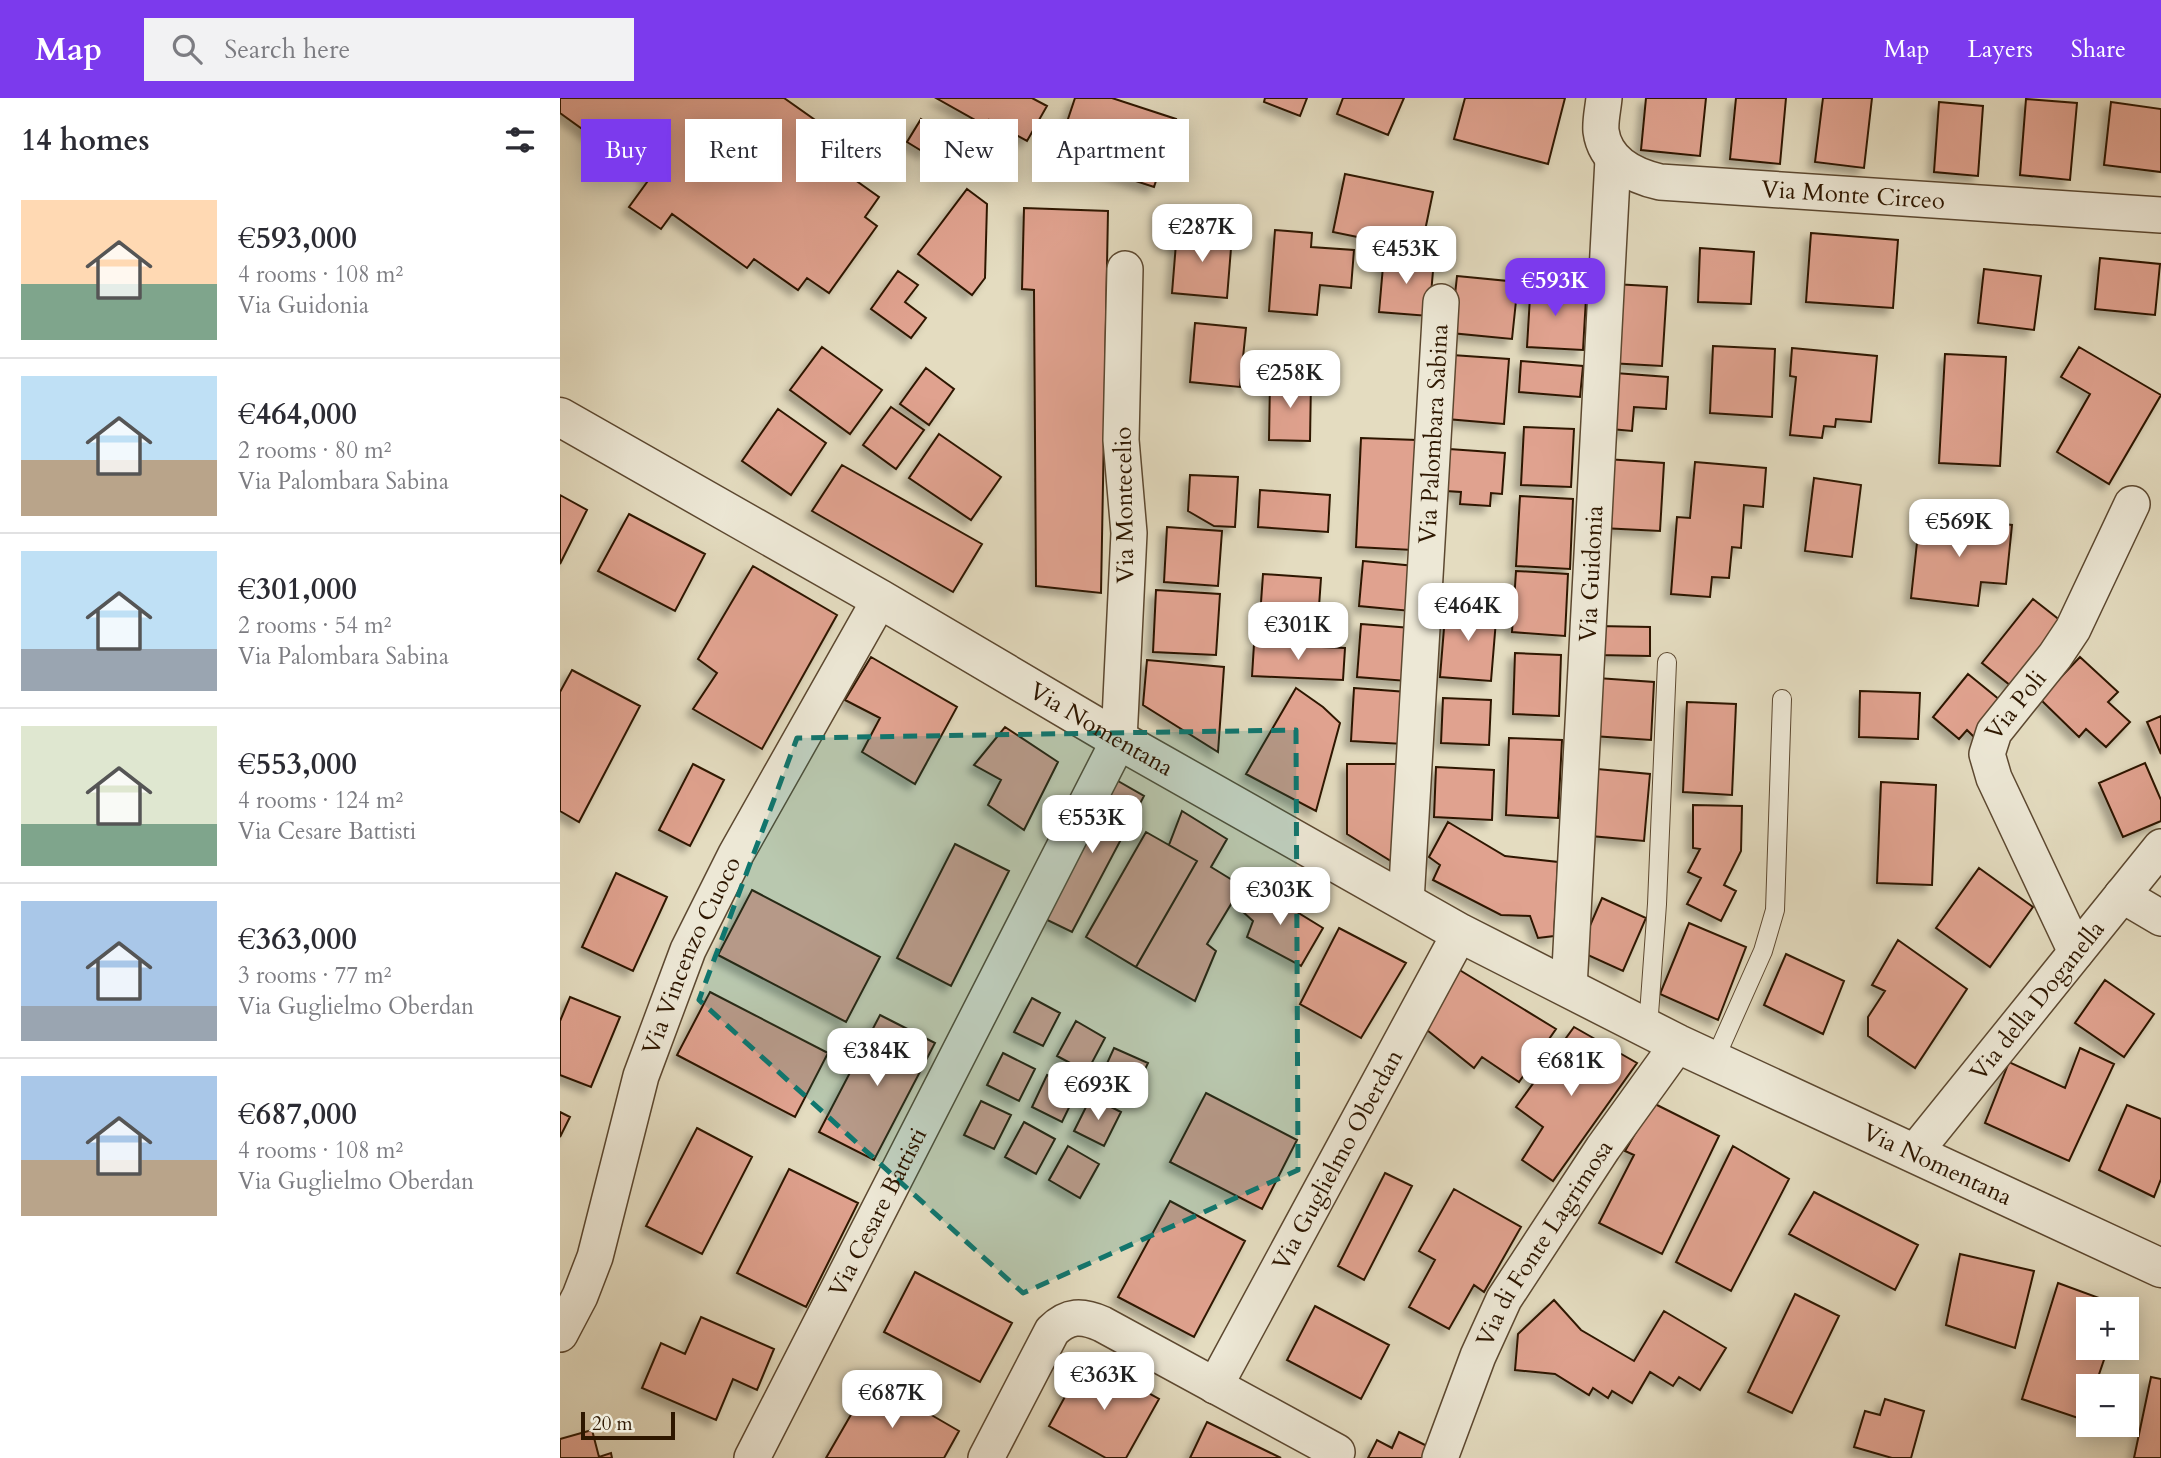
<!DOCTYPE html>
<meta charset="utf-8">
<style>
:root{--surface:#fff;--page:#f2f2f3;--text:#2b2b33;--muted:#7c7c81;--line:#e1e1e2;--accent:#7c3aed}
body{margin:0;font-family:Cardo,serif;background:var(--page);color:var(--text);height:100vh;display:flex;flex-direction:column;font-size:26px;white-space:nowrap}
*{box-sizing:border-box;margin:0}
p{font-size:23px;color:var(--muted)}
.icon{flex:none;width:38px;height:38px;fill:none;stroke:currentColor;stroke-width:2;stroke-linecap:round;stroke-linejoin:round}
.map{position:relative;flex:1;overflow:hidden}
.side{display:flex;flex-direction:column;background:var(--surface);width:560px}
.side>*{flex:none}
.top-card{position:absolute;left:21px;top:21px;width:665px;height:63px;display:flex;gap:14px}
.controls{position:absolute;left:1516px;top:1199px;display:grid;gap:14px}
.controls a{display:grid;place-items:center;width:63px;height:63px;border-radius:0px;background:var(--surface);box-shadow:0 4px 18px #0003;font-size:35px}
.scale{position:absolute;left:21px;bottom:18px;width:94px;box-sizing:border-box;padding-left:7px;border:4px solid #2e1700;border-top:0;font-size:19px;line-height:24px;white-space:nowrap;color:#2e1700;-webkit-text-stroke:5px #ede8d6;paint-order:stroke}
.price{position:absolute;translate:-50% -60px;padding:0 16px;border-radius:14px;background:#fff;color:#222;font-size:23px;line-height:46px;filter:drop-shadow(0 2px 4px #0008)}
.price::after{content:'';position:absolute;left:50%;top:42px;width:21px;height:16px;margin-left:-10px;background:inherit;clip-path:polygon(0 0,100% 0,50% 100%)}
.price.active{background:var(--accent);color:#fff}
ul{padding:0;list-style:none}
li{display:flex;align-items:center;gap:21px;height:175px;padding:0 21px}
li+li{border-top:2px solid var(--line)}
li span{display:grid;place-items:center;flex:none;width:196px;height:140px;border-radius:0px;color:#555}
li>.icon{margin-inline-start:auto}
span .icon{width:84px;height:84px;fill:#fffc;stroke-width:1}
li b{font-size:30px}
h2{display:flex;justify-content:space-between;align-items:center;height:84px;padding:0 21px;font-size:30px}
.tag{padding:0 24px;border-radius:0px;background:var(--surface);box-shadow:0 4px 18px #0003;font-size:24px;line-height:63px}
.tag.active{background:var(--accent);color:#fff}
header{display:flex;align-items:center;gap:42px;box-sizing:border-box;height:98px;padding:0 35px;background:var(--accent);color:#fff}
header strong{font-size:33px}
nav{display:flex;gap:38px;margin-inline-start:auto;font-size:24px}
.search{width:490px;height:63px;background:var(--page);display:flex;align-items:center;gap:18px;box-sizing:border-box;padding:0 24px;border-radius:0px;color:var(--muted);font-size:26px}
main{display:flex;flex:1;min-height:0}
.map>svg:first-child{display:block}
</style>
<header>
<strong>Map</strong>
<div class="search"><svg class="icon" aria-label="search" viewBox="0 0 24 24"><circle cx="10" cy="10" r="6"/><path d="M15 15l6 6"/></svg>Search here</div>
<nav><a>Map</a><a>Layers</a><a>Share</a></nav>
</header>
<main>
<section class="side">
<h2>14 homes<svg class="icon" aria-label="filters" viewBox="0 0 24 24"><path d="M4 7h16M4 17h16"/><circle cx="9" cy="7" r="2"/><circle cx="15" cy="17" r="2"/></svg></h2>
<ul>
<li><span style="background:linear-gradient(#ffd9b3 60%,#7fa58c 0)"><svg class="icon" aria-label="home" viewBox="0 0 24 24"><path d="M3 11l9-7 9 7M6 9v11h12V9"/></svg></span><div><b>€593,000</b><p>4 rooms · 108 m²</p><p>Via Guidonia</p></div></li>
<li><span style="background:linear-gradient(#bfe0f5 60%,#b9a48a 0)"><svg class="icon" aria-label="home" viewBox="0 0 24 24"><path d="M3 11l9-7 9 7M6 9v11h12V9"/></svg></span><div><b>€464,000</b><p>2 rooms · 80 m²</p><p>Via Palombara Sabina</p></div></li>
<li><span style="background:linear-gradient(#bfe0f5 70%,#9aa5b1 0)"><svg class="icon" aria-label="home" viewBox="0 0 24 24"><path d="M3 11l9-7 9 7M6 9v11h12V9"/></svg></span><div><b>€301,000</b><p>2 rooms · 54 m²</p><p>Via Palombara Sabina</p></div></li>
<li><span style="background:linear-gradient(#dfe7d0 70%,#7fa58c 0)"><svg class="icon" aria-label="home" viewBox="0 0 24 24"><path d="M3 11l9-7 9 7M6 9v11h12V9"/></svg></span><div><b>€553,000</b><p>4 rooms · 124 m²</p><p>Via Cesare Battisti</p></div></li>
<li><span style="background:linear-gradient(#a9c7e8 75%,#9aa5b1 0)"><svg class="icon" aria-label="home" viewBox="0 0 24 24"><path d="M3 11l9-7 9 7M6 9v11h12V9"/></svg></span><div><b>€363,000</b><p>3 rooms · 77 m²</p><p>Via Guglielmo Oberdan</p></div></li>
<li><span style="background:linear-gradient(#a9c7e8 60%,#b9a48a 0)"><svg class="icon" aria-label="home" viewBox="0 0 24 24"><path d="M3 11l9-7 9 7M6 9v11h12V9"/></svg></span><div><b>€687,000</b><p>4 rooms · 108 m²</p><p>Via Guglielmo Oberdan</p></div></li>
</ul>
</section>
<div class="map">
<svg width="1601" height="1360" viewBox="0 0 1601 1360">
<defs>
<filter id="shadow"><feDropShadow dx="-6" dy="6" stdDeviation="3.5" flood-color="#0004"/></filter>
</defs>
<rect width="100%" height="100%" fill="#e4dcc0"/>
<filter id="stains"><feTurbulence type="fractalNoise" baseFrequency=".00286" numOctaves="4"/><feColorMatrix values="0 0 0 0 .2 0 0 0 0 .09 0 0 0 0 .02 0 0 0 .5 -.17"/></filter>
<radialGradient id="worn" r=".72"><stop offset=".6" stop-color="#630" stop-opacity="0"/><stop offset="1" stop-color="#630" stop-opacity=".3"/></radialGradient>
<!-- building -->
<path fill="#e0a28f" stroke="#2e1700" stroke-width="2" filter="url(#shadow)" d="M0,0h224l58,41 -15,21 52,37 -14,20 12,9 -48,67 -22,-15 -9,12 -44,-31 -7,9 -75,-54 -11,15 -32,-22 21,-29 -90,-65z
M376,0h96l15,8 -20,35 -38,-21 -3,6z
M515,0h37l64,21 -22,68 -98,-32z
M705,0h42l-7,18 -36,-14z
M783,0h61l-16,37 -51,-21z
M905,0h100l-17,66 -94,-25z
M1086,0h60l-6,58 -59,-6z
M1176,0h50l-6,66 -50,-5z
M1263,0h49l-8,70 -49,-6z
M1466,1l51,4 -7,77 -50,-5z
M1379,4l44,4 -5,70 -44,-4z
M1551,4l50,7v63l-57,-7z
M361,21l19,12 -15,22 -18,-11z
M785,76l88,18 -12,58 -88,-18z
M407,91l20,15 -2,74 -13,17 -54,-41z
M464,110l84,3 -7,382 -65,-7 -2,-296 -12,-1z
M715,132l37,3 -1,14 43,3 -3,38 -31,-3 -3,30 -48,-4z
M617,133l55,5 -5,62 -55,-5z
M1251,135l87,7 -5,68 -87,-6z
M1140,150l54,4 -3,52 -53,-2z
M824,157l50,5 -5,56 -50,-4z
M1540,160l60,6 -5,51 -60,-6z
M1424,171l57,7 -7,54 -56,-7z
M338,173l20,14 -13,17 21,16 -15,20 -40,-29z
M897,178l61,6 -6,57 -61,-6z
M971,182l27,2 -1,14 29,2 -3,52 -56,-3z
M1053,186l54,3 -5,79 -53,-3z
M635,225l51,5 -6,59 -50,-5z
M1153,248l62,3 -3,68 -62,-4z
M262,249l60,43 -32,44 -60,-44z
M1519,249l82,48 -52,89 -52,-32 33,-58 -29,-17z
M1232,250l85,8 -6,66 -35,-3 -1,8 -11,-1 -2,12 -32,-3 6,-58 -6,-1z
M1385,256l61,3 -6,109 -61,-3z
M892,257l57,4 -5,65 -57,-5z
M961,263l62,5 -3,31 -61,-5z
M366,270l28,21 -25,36 -29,-21z
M1055,275l53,4 -2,32 -32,-2 -2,24 -21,-2z
M710,282h41l-1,61 -41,-1z
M331,309l33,23 -28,39 -33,-24z
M218,311l48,34 -35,52 -49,-34z
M964,329l50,2 -3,58 -50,-2z
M379,336l62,43 -30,43 -62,-42z
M801,340l56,2 -4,110 -57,-3z
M889,351l56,4 -3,41 -11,-1 -1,13 -30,-2 1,-12 -15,-1z
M1046,361l58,4 -4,68 -58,-3z
M1135,364l71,6 -3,39 -19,-2 -3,43 -9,-1 -3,31 -17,-1 -2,20 -39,-3 6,-77 13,1z
M282,367l140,79 -29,48 -141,-81z
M630,377l48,2 -3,50 -21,-1 -26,-15z
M1254,380l47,7 -9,72 -47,-6z
M700,392l70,5 -2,37 -70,-5z
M0,397l27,15 -27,54z
M960,398l53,3 -3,70 -54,-3z
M69,416l76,40 -30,57 -77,-40z
M1360,417l92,10 -6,59 -25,-2 -3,24 -67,-8z
M607,429l55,4 -4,55 -54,-4z
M803,463l52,5 -4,45 -52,-5z
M193,468l84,49 -75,134 -69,-40 24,-36 -19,-14z
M956,473l52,3 -3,62 -53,-4z
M703,476l58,4 -4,57 -58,-4z
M596,492l64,4 -4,61 -63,-3z
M1473,501l33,26 -51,64 -33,-26z
M886,506l51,4 -6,73 -51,-4z
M801,526l50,4 -4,53 -50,-4z
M1038,528l52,1v29l-53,-1z
M694,546l91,4 -2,32 -91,-4z
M955,555l46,2 -2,61 -46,-2z
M311,559l86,50 -42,77 -53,-32 18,-34 -35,-18z
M1520,559l38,35 -10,10 22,20 -24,25 -20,-18 -7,8 -39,-38z
M587,562l77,7 -6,85 -75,-47z
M12,572l68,36 -61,116 -19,-11v-119z
M1408,576l38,31 -29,35 -10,-10 -8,9 -26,-22z
M1037,580l57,4 -3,58 -58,-4z
M736,590l27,19 17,16 -24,88 -70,-37z
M794,590l53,4 -3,52 -53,-3z
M1300,593l60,2 -2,46 -59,-2z
M883,600l48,2 -2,45 -48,-2z
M1127,604l49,2 -4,91 -49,-3z
M1601,618v38l-14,-32z
M445,629l53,35 -34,68 -36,-25 13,-25 -27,-15z
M949,640l53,2 -4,78 -52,-3z
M1585,665l16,37v21l-38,16 -24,-54z
M133,666l31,16 -34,66 -31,-16z
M787,666h57l-5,102 -52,-32z
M876,669l58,3 -2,50 -58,-3z
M1037,671l53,5 -6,67 -53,-5z
M551,679l33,19 -72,136 -33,-16z
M1321,684l55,3 -4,100 -55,-2z
M1133,707l49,1 -1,45 -17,34 12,6 -15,30 -34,-17 14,-26 -13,-6 12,-23 -7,-1z
M622,713l45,28 -16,28 31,19 -35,58 9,7 -21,50 -59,-34 61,-106 -28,-16z
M888,724l57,34 53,6 -4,74 -16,2 -8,-22 -29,-1 -68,-35 7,-15 -11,-8z
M586,734l51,29 -61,106 -50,-30z
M395,746l54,27 -58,115 -54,-28z
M1419,770l54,39 -43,60 -54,-39z
M56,775l51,24 -34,74 -51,-24z
M693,787l70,43 -22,38 -54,-29 6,-16 -11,-10z
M192,792l128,67 -34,65 -128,-67z
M1042,800l44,20 -23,53 -44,-20z
M1129,825l57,24 -28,73 -58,-26z
M779,830l67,35 -45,75 -61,-34z
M1338,842l69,49 -52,79 -47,-32v-19l17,-26 -13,-6z
M1226,856l58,27 -21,53 -59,-29z
M893,868l103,63 -37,53 -37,-25 -8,11 -52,-42z
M1545,882l49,34 -30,43 -49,-34z
M150,894l118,61 -33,64 -118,-62z
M10,899l50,20 -29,70 -31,-12v-54z
M472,900l28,15 -17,33 -29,-14z
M320,917l55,28 -61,117 -55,-28z
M516,923l29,17 -18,34 -30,-16z
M1014,929l63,36 -84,118 -31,-21 21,-33 -27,-20z
M554,950l34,15 -16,34 -33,-16z
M1520,950l34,16 -45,97 -84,-38 24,-61 56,26z
M443,955l32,16 -16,32 -32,-16z
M487,977l31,14 -16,33 -30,-15z
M646,995l91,47 -35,69 -92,-47z
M531,999l30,15 -17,34 -30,-15z
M421,1003l30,14 -17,34 -30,-14z
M1093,1005l66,33 -57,118 -63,-31 35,-68 -9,-4z
M1567,1007l34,14v60l-7,18 -55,-27z
M0,1014l10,5 -10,20z
M464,1024l31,17 -19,35 -31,-17z
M137,1030l55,29 -50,97 -56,-28z
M508,1048l31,18 -19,34 -31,-18z
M1173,1048l56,33 -58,112 -55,-29z
M229,1071l69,34 -52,104 -69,-34z
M825,1075l27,13 -48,94 -26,-14z
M894,1091l67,38 -37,65 -10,-7 -25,44 -40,-22 26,-47 -16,-9z
M1254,1094l104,53 -23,45 -106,-56z
M610,1103l75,40 -51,96 -76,-40z
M1400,1156l74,17 -19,77 -69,-23z
M355,1174l97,51 -32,59 -96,-50z
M1498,1185l63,23 -1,3h-32v39h20l-13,38h-7v22l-4,12 -62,-21z
M1235,1196l44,22 -47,97 -44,-21z
M994,1202l27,30 53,31 30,-50 62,37 -26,42 -21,-13 -6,9 -23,-14 -18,31 -20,-12 -4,7 -15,-10 -4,7 -34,-21 -40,-4 3,-36z
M755,1208l74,39 -28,54 -74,-39z
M141,1219l73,32 -17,41 -24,-11 -17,41 -74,-32 19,-45 24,11z
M526,1260l73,41 -33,59h-20l-57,-32z
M1591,1279l10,2v79h-27z
M311,1282l88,51 -15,27h-118z
M1325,1301l39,12 -13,47h-19l-38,-11 11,-36 15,4z
M647,1324l74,36h-91z
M32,1332l7,27 12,-4 1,5h-52v-19z
M839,1334l30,15 -6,11h-55l9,-18 15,8z"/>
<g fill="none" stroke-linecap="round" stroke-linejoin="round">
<!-- service casing -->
<g stroke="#5c4830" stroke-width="20">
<path id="service" d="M1088,930l9,-124 10,-242
M1154,963l49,-110 12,-41 7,-211"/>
</g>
<!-- minor casing -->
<g stroke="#5c4830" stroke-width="38">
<g id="minor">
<path id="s1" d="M1044,0c-1,11 -4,23 -3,33 4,31 33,45 59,51l501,33"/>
<path d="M1562,797l39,23"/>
<path id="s2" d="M846,804l35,-600"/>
<path id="s3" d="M1516,854l-82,-174 -7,-24 7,-22 61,-76 18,-27 59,-125"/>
<path id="s4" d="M1009,890l44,-829"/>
<path id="s5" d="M1354,1055l247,-306"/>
<path id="s6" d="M0,1236l20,-38 15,-39 46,-181 47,-126 48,-96 144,-255"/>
<path id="s7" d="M655,1288l245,-453"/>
<path id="s8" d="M192,1360l367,-718 10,-207 -8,-93 4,-171"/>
<path d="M426,1360l66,-127c16,-16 30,-16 50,-7l235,128"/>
<path id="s9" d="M880,1360l38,-102 26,-57 99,-151 75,-104"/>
</g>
</g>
<!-- tertiary casing -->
<g stroke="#5c4830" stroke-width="41">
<g id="tertiary">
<path id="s10" d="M0,319l320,182 239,141 341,193 218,111 483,224"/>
</g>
</g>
<!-- service -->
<use href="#service" stroke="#ede8d6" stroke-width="18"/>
<!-- minor -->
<use href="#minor" stroke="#ede8d6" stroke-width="35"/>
<!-- tertiary -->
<use href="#tertiary" stroke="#ede8d6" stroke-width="38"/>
</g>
<!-- marked area -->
<path fill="#0f766e" fill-opacity="0.2" stroke="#0f766e" stroke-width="5" stroke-dasharray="14 9" stroke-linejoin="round" d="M736,632l2,440 -275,123 -324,-293 98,-262z"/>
<g text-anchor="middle" stroke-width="6" stroke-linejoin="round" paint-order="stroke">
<!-- street labels -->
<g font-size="24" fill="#2e1700" stroke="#ede8d6">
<text dy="8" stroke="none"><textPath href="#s1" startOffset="310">Via Monte Circeo</textPath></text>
<text dy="8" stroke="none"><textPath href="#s2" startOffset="469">Via Palombara Sabina</textPath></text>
<text transform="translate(564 407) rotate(-91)" y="8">Via Montecelio</text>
<text dy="8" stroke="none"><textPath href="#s4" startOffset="415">Via Guidonia</textPath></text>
<text dy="8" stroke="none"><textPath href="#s3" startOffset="275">Via Poli</textPath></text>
<text dy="8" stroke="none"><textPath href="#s10" startOffset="625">Via Nomentana</textPath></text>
<text dy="8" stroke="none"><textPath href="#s6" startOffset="402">Via Vincenzo Cuoco</textPath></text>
<text dy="8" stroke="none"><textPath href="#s5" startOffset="196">Via della Doganella</textPath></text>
<text dy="8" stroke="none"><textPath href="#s7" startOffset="257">Via Guglielmo Oberdan</textPath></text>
<text dy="8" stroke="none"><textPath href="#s10" startOffset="1568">Via Nomentana</textPath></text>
<text dy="8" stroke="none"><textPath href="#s8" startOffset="276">Via Cesare Battisti</textPath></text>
<text dy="8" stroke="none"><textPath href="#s9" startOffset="240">Via di Fonte Lagrimosa</textPath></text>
</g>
</g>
<rect width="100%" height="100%" filter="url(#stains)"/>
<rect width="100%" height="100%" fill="url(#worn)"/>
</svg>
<div class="controls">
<a>+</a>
<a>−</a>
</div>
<div class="scale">20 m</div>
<b class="price" style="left:642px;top:166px">€287K</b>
<b class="price" style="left:846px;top:188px">€453K</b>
<b class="price active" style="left:995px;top:220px">€593K</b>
<b class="price" style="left:730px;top:312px">€258K</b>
<b class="price" style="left:1399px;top:461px">€569K</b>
<b class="price" style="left:908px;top:545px">€464K</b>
<b class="price" style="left:738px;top:564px">€301K</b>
<b class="price" style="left:532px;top:757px">€553K</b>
<b class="price" style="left:720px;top:829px">€303K</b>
<b class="price" style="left:317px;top:990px">€384K</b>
<b class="price" style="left:1011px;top:1000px">€681K</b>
<b class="price" style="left:538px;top:1024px">€693K</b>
<b class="price" style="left:544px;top:1314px">€363K</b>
<b class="price" style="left:332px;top:1332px">€687K</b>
<div class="top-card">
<a class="tag active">Buy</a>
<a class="tag">Rent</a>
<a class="tag">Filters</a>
<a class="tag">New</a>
<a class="tag">Apartment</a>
</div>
</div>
</main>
